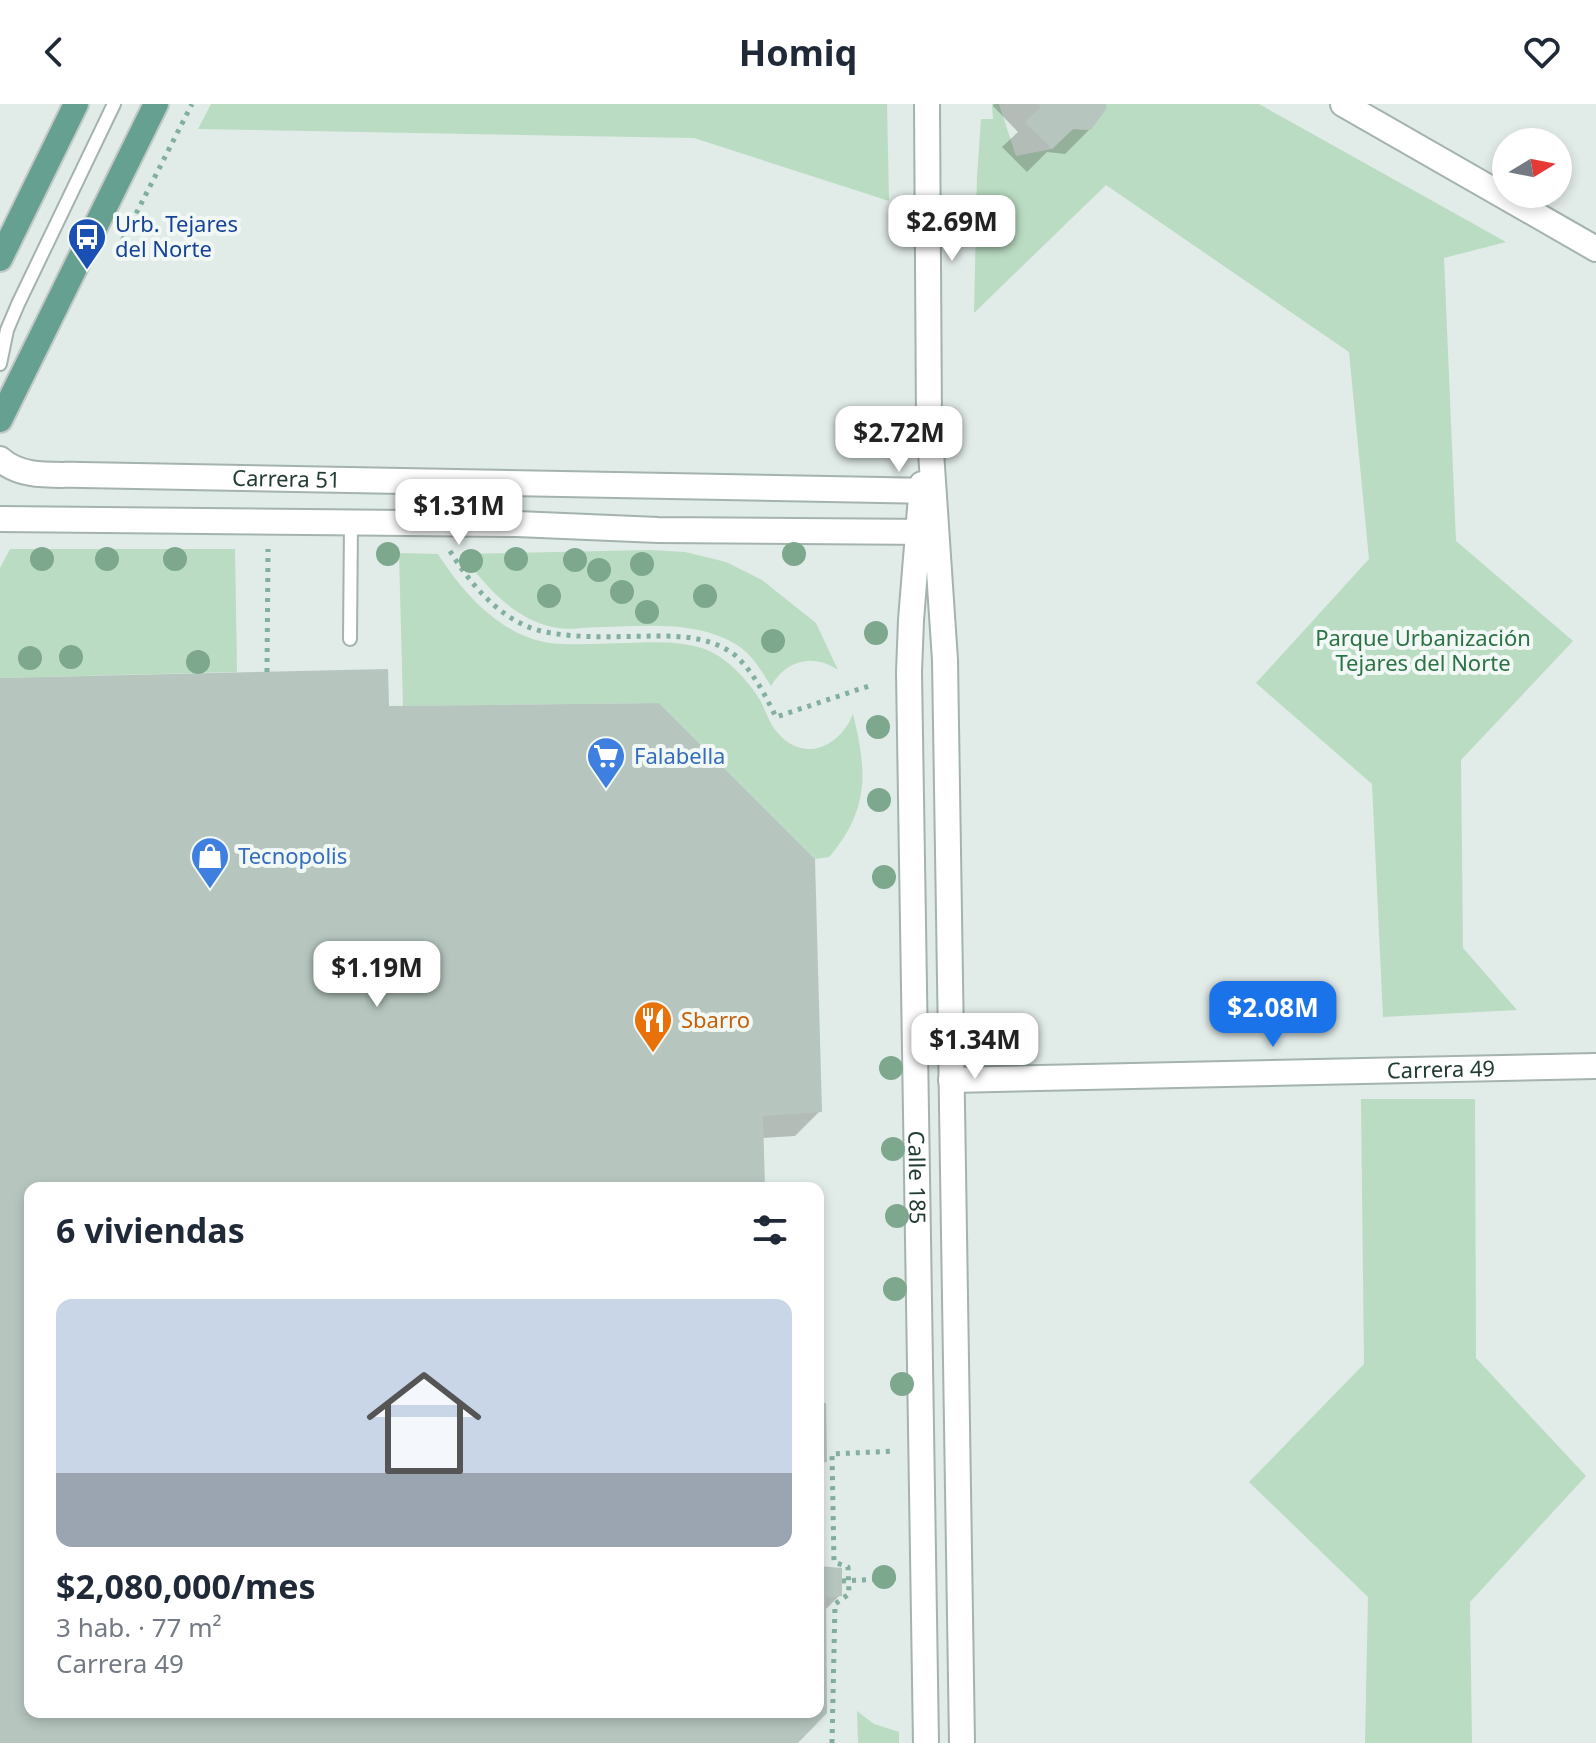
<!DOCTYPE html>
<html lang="es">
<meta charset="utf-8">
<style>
:root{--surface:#fff;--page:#f6f6f7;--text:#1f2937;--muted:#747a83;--line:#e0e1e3;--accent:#1a73e8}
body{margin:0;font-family:"Noto Sans",sans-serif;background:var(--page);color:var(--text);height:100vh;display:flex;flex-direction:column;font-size:30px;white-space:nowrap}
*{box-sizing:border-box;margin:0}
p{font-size:26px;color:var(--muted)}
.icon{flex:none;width:44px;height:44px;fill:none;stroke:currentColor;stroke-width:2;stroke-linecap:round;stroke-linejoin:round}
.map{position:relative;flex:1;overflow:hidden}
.details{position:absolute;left:24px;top:1078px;width:800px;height:536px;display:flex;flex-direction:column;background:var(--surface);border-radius:16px;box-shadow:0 4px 12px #0003}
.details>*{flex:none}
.needle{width:52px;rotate:80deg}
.buttons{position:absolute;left:1492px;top:24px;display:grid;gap:16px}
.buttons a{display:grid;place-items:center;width:80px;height:80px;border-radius:50%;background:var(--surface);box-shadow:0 4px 12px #0003;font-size:40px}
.price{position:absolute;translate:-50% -68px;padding:0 18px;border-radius:16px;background:#fff;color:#222;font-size:26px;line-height:52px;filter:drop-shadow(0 2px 4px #0008)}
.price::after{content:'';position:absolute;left:50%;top:48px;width:24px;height:18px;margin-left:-12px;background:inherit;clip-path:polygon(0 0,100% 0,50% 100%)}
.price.active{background:var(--accent);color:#fff}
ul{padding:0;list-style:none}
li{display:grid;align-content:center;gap:16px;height:424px;padding:0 32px}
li+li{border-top:2px solid var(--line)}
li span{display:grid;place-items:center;height:248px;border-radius:16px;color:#555}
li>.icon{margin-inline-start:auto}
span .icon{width:144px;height:144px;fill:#fffc;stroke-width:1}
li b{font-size:34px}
h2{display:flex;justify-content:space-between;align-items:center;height:96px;padding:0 32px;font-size:34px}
header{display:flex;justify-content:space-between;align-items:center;height:104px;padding:0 32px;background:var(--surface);font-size:36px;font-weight:700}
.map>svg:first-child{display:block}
</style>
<header><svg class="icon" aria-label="back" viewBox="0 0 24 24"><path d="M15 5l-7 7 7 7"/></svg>Homiq<svg class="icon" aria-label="heart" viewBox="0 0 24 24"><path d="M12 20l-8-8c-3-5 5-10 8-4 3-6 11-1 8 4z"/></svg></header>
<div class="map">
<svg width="1596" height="1639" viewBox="0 0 1596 1639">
<rect width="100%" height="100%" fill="#e1ebe7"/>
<!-- green -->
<path fill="#badcc2" d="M211,0h676l2,97 -195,-63 -496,-9z
M992,0h7l17,52 36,-7 21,-20 18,1 15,-22v-4h153l247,138 -62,16 12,283 117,100 -112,119 2,188 54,62 -134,7 -11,-233 -116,-101 113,-124 -20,-207 -243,-167 -132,128 3,-136 4,-58h12z
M10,445h225l2,123 -237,6v-110z
M650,446l35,2 41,10 36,18 54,43 22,47c-25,-17 -52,-10 -67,16 -9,-14 -18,-30 -31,-39 -39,-27 -94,-21 -139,-20 -14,0 -30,3 -43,1 -43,-7 -73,-42 -96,-74z
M399,449l39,1c25,39 63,82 112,89 26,3 53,0 79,0 23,-1 50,-2 73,5 24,8 45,31 58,52 6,11 9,23 17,32 26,32 63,15 76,-18 14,57 17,95 -24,143l-14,2 -156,-156 -256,3z
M1361,995h114l1,259 110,118 -116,126 2,141h-107l3,-146 -119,-115 115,-118z
M857,1607l17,13 25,8v11h-41z"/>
<!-- shadow -->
<path fill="#0003" d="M994,0h110l-14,25 -25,25 -18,-2 -20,20 -25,-25 16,-15 -25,-26z
M0,576l387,28 433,403 -25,25 -34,2 2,50h-733v524h788v-144l22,27 -16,16 1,101 -30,31h-795z"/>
<!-- building -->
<path fill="#b6c6bf" d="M1038,0h68l1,4 -16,22 -18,-1 -21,20 -27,-27 16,-15z
M388,565l1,37 270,-3 156,156 7,253 -59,4 2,72h-735v524h788v-146l24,2v28l-16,2 1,115 -29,30h-798v-1065z
M818,1299h8l1,59 -9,1z"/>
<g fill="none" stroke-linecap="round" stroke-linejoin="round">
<!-- service casing -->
<g stroke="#a4b3ae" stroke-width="16">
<path id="service" d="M0,260l7,-34 11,-26 96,-200
M350,535l1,-117"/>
</g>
<!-- minor casing -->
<g stroke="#a4b3ae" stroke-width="28">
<g id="minor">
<path d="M927,0l2,318 16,238 17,1083"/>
<path id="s1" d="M0,355c22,20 54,15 82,16l851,16"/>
<path id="s2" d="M922,380l-11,136 -2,52 17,1071"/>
<path d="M0,415l517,5 141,6 275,2"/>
<path id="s3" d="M951,976l645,-14"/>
</g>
</g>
<!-- tertiary casing -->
<g stroke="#a4b3ae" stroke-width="28">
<path id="tertiary" d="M1343,0l253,145"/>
</g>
<!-- primary casing -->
<g stroke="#c1c8c6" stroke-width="28">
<path id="primary" d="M0,155l76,-155
M0,316l156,-316"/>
</g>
<!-- path -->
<path stroke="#82af9f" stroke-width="5" stroke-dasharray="4 6" stroke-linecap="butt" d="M118,145l74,-145
M450,447c22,36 56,76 101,82 36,6 74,3 110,3 26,0 54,3 75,20 18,17 29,39 40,61l93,-31
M267,568l1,-123
M842,1477l55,-3
M832,1639l3,-139 14,-10 -1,-27 -14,-5 -2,-108 62,-3"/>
<!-- service -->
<use href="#service" stroke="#fff" stroke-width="12"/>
<!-- minor -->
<use href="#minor" stroke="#fff" stroke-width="24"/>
<!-- tertiary -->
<use href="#tertiary" stroke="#fff" stroke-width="24"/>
<!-- primary -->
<use href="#primary" stroke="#66a090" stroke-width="24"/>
</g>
<!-- trees -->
<g fill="#7da88e">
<circle cx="388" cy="450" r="12"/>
<circle cx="794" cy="450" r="12"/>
<circle cx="42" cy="455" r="12"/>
<circle cx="107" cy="455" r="12"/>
<circle cx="175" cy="455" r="12"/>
<circle cx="516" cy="455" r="12"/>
<circle cx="575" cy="456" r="12"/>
<circle cx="471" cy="457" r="12"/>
<circle cx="642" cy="460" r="12"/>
<circle cx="599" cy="466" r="12"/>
<circle cx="622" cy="488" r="12"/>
<circle cx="549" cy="492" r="12"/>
<circle cx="705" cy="492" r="12"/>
<circle cx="647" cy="508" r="12"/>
<circle cx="876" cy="529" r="12"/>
<circle cx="773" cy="537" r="12"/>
<circle cx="71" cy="553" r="12"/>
<circle cx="30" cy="554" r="12"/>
<circle cx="198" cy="558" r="12"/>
<circle cx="878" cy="623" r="12"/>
<circle cx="879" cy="696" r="12"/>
<circle cx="884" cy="773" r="12"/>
<circle cx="891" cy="964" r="12"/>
<circle cx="893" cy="1045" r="12"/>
<circle cx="897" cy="1112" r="12"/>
<circle cx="895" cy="1185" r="12"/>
<circle cx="902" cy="1280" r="12"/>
<circle cx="884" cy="1473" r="12"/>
</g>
<!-- icons -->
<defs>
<g id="bus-pin" transform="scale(2)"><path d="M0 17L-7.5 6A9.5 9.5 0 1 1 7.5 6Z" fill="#1a4fb4" stroke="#f2f8f5"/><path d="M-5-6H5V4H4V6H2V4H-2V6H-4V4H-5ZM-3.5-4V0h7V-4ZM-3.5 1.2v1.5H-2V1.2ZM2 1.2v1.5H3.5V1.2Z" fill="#fff"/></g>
<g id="supermarket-pin" transform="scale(2)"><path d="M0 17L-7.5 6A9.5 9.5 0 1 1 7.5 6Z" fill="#3f7fe0" stroke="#f2f8f5"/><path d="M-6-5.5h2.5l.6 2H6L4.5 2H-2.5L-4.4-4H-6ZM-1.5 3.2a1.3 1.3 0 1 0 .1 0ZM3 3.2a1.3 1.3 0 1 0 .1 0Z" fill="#fff"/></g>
<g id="shop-pin" transform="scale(2)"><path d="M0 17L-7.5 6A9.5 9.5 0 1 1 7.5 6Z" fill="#3f7fe0" stroke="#f2f8f5"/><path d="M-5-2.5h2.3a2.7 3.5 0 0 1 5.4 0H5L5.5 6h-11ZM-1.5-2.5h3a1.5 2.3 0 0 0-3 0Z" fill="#fff"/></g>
<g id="restaurant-pin" transform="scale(2)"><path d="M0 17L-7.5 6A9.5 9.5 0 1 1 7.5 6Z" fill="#e8710a" stroke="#f2f8f5"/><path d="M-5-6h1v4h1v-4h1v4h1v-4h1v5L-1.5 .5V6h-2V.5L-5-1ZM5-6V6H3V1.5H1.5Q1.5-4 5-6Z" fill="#fff"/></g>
</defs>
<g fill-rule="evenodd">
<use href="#bus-pin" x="87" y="133"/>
<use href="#supermarket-pin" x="606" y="652"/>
<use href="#shop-pin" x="210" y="752"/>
<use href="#restaurant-pin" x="653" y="916"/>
</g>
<g text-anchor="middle" stroke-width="8" stroke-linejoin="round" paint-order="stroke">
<!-- transit labels -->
<g font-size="22" fill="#164399" stroke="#f2f8f5" text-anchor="start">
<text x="115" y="128">Urb. Tejares<tspan x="115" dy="25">del Norte</tspan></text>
</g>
<!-- street labels -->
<g font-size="22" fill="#223c34" stroke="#f2f8f5">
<text dy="8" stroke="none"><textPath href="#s1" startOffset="290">Carrera 51</textPath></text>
<text dy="8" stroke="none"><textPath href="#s3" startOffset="490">Carrera 49</textPath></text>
<text dy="8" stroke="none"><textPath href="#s2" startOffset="694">Calle 185</textPath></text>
</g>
<!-- park labels -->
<g font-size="22" fill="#2c7245" stroke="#f2f8f5">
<text x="1423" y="542">Parque Urbanización<tspan x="1423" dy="25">Tejares del Norte</tspan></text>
</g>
<!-- shop labels -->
<g font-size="22" fill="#366cbe" stroke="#f2f8f5" text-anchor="start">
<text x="634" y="660">Falabella</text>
<text x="238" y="760">Tecnopolis</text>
</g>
<!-- food labels -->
<g font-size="22" fill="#c56008" stroke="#f2f8f5" text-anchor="start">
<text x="681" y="924">Sbarro</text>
</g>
</g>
</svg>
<div class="buttons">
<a><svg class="needle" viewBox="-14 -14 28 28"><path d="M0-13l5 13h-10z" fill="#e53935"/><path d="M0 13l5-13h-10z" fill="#747a83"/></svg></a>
</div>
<b class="price" style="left:952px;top:159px">$2.69M</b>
<b class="price" style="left:899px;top:370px">$2.72M</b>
<b class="price" style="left:459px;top:443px">$1.31M</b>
<b class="price" style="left:377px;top:905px">$1.19M</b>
<b class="price active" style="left:1273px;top:945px">$2.08M</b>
<b class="price" style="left:975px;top:977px">$1.34M</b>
<section class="details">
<h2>6 viviendas<svg class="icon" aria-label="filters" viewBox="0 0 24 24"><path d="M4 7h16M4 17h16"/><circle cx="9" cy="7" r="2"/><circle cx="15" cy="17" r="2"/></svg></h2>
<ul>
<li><span style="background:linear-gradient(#c9d6e8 70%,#9aa5b1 0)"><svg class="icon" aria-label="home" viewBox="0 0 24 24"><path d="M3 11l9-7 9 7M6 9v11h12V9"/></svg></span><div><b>$2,080,000/mes</b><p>3 hab. · 77 m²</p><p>Carrera 49</p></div></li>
</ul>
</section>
</div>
